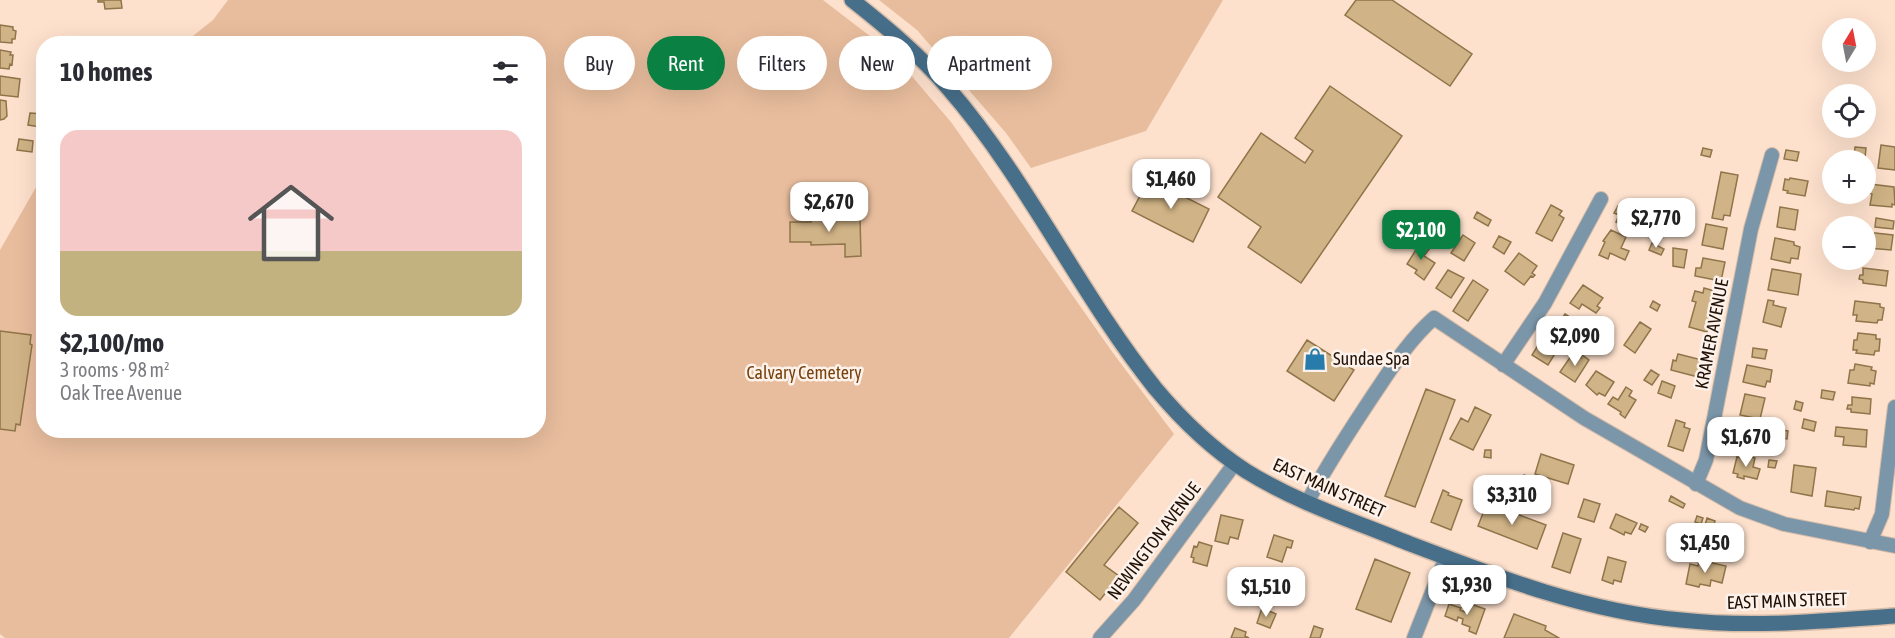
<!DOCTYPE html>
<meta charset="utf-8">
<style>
:root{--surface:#fff;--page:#f7f7f7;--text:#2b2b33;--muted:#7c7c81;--line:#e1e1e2;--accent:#0b8043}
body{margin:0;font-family:"Asap Condensed",sans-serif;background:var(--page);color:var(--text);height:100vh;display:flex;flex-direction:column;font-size:22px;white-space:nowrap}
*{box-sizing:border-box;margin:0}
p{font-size:20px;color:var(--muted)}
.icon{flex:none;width:33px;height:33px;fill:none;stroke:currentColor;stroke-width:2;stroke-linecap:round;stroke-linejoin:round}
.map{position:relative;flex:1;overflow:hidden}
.side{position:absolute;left:36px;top:36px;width:510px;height:402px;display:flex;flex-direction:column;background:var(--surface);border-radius:24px;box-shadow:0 6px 24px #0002}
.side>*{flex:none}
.top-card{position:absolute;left:564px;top:36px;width:570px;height:54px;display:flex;gap:12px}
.needle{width:39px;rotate:10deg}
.controls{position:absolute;left:1822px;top:18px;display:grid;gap:12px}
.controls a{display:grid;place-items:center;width:54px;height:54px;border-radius:50%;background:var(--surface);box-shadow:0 6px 24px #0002;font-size:30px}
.price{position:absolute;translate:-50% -51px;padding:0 14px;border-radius:12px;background:#fff;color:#222;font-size:20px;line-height:39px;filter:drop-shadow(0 2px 3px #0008)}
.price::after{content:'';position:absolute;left:50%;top:36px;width:18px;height:14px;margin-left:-9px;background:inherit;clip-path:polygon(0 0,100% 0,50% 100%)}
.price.current{background:var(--accent);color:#fff}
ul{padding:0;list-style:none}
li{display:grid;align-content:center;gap:12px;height:318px;padding:0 24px}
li+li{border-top:2px solid var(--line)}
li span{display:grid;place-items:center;height:186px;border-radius:18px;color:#555}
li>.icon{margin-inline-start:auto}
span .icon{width:108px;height:108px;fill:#fffc;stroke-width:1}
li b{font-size:26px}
h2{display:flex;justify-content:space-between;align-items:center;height:72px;padding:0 24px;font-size:26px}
.tag{padding:0 21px;border-radius:27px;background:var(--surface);box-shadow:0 6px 24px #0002;font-size:21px;line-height:54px}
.tag.current{background:var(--accent);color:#fff}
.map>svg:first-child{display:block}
</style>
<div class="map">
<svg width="1895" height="638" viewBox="0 0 1895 638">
<rect width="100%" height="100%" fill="#fde1cd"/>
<!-- green -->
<path fill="#e8bd9d" d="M228,0h595l69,53 59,69 162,231 61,81 -165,204h-1004l-5,-4v-384l43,-75 1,255h494v-386l-354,-1 29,-23z
M879,0h344l-77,131 -115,37 -25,-35 -89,-103z"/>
<!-- building -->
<path fill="#d0b386" stroke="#90754a" stroke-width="1.5" d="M98,0h23l1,8 -17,1 -1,-7h-6z
M1356,0h36l80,54 -22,32 -105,-71z
M0,25l13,2v3l3,1 -1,8h-3v4l-12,-1z
M0,50l11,2 -1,3h3l-1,10 -2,-1 -1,5 -9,-1z
M0,76l20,3 -2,18 -18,-2z
M1330,86l72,50 -101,147 -53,-36 13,-20 -43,-30 43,-64 44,30 8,-12 -18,-13z
M0,100l6,1 1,15 -3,3 -4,1z
M30,113l13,1 -2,13 -13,-2z
M19,139l14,2 -1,11 -15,-2z
M1881,145l14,2v23l-17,-2z
M1855,147l11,1 -1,10 -11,-1z
M1703,148l9,2 -2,7 -9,-2z
M1786,150l13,2 -2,9 -13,-2z
M1721,172l17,3 -8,41 -6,-1 -1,5 -11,-2z
M1790,178l18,3 -3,15 -18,-3 1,-2 -5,-1 2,-11 4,1z
M1149,179l60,30 -16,33 -61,-31z
M1870,184l24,3 1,18 -3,-1v3l-22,-2 2,-11 -4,-1z
M1673,200l6,2 -2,9 -6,-1z
M1624,202l24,10 -3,7 -6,-3 -6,13 -17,-7 3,-7 -5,-2 4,-7 4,2z
M1551,205l11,6 -3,4 5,3 -12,23 -16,-8z
M1780,207l18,3 -3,20 -18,-3z
M1477,212l14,8 -3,6 -14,-8z
M846,216v3h14l1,37 -16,1v-13l-34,1v-3h-21v-20h21v-5z
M1876,218l18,3 -1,8 -18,-2z
M1706,224l21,4 -4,21 -21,-4z
M1611,230l15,7 -5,11 8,3 -4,9 -15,-7 -2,6 -9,-4 6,-13 -2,-1z
M1866,232l27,3 -2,15 -23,-2 1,-3h-3z
M1463,235l12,8 -11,18 -13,-8z
M1499,236l12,6 -7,12 -11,-7z
M1775,238l19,4v3l6,2 -2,12 -7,-1 -1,5 -19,-4z
M1421,242l9,6 -6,8 11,7 -11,17 -9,-7 2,-3 -10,-6z
M1652,243l12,6 -3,6 -12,-5z
M1673,248l14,2 -3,18 -11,-2z
M1519,253l18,13 -5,7 3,2 -2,2 -2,-1 -7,9 -19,-14z
M1703,258l22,4 -4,19 -26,-5 1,-8h5z
M1863,268l25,3 -2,15 -23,-3v-3l-4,-1 1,-4h3z
M1772,269l29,5 -3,21 -30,-5z
M1448,270l16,8 -13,20 -15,-10z
M1473,280l15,10 -20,31 -15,-10z
M1583,285l20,13 -6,8 3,2 -4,5 -14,-9 -3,5 -9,-6z
M1704,288l14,4 -11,40 -18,-5 7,-25 -4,-1 3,-10 8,2z
M1768,300l6,1 -1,4 13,3 -5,19 -18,-5z
M1653,301l7,4 -3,6 -7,-4z
M1855,301l25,3v3l4,1 -2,12h-4l-1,3 -21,-2 1,-6h-4z
M1565,314l11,7 -4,7 -12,-7z
M1640,322l11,7 -16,24 -11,-8z
M0,331l31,4 -1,9 2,1 -12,80 -4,-1 -1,7 -15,-2z
M1548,333l13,11 -13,21 -16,-10 13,-21 2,1z
M1858,333l18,2v4h4l-1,12h-4l-1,4 -18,-2 1,-3h-4l1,-10h3z
M1307,340l47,30 -20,31 -47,-30z
M1753,348l14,2 -2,9 -13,-2z
M1678,354l28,7 -4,17 -31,-8 2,-10 3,1z
M1577,355l4,3 1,-3 7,5 -14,22 -15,-10 11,-16 3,2z
M1855,364l17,3 -1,3 5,1 -2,13 -4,-1v3l-22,-3 2,-13h4z
M1747,365l25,5 -2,12 -3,-1 -2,6 -22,-5z
M1651,370l8,5 -7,10 -8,-5z
M1596,371l18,11 -9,14 -6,-3 -2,2 -11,-10z
M1662,381l13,5 -4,12 -13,-5z
M1626,387l6,4 -3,5 7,4 -11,18 -5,-4 1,-2 -13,-8 5,-7 5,3z
M1426,389l29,11 -40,107 -30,-11z
M1822,390l13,2 -2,8 -12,-2z
M1745,394l20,4 -5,21 -20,-4z
M1852,397l19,2 -1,15 -19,-2v-3h-4l1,-4h4z
M1796,401l7,2 -2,8 -7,-2z
M1475,407l16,8 -18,35 -23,-11 11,-21 7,4z
M1804,419l12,3 -2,9 -12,-3z
M1676,420l9,3 -1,4 6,2 -7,22 -15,-5z
M1737,427l24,5 -1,17 -26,-6z
M1836,427l31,3 -1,17 -23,-2 1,-8 -9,-1z
M1775,429l13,2 -1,8 -13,-2z
M1485,450h6v8l-7,-1z
M1541,454l33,11 -6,19 -33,-10z
M1748,456l7,2 -2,9 7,2 -3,10 -13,-3v3l-7,-2 1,-3 -5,-1 4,-16 10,2z
M1769,460l8,1 -2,7 -7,-1z
M1794,465l22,3 -4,28 -21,-4z
M1524,475l14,5 -6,17 -14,-5z
M1443,490l6,3 -1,2 14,5 -11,30 -20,-8z
M1827,491l34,6 -2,12 -4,-1 -1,2 -29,-4z
M1671,496l14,8 -2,4 -14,-7z
M1584,499l16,5 -6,18 -16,-5z
M1487,503l59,22 -9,24 -59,-23z
M1119,507l19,16 -34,42 15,11 -19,24 -34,-28z
M1616,514l21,9 -6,11 -6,-2 -1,3 -14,-7z
M1221,515l22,5 -5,19 -8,-2 -2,7 -13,-3z
M1697,516l6,2 -2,6 -6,-2z
M1707,518l8,3 -3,10 -8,-2z
M1641,524l7,3 -3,5 -6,-3z
M1563,533l18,6 -11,34 -18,-6z
M1274,535l19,6 -2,7 -4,-1 -5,15 -15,-5z
M1199,542l13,4 -5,20 -14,-4 1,-4 -3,-1 3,-11 3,1z
M1608,557l18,5 -5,20 -7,-2 -1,4 -11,-4z
M1375,559l35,14 -19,49 -35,-13z
M1699,560l27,6 -4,17 -11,-3 -1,6 -10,-2 -1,3 -13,-3 4,-20 8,2z
M1282,577l16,2 -3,19 -16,-3z
M1468,603l17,6 -9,25 -7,-3 1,-4 -8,-3 1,-5 -5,-2 -1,4 -12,-5 4,-12 12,4 -1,2 5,2z
M1262,608l14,6 -6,14 -13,-5z
M1514,614l32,12 -1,4 14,8h-55z
M1314,626l9,3 -3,9h-10z
M1235,628l11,4 -1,4 4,2h-18z"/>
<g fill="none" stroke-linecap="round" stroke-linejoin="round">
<!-- street casing -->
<g stroke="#d5bca9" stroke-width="16">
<path id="street" d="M1503,365l42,-62 56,-104
M1696,484l10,-24 45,-231 21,-74
M1307,503c19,-37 42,-71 65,-106 19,-28 36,-56 62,-79l150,100 156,90 44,16 111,22
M1870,542l12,-28 13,-107
M1100,638l34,-38 101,-137
M1414,638l32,-81"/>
</g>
<!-- secondary casing -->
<g stroke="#d5bca9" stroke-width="18">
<path id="secondary" d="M852,0c34,27 68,55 96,88 80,92 131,205 207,300 26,31 57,61 91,83 48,30 102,48 154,69 92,35 182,71 281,80 71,8 143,1 214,-4"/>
</g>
<!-- street -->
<use href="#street" stroke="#7b96a9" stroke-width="14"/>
<!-- secondary -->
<use href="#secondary" stroke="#476f8a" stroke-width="15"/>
</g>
<!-- icons -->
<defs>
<g id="shop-bare" transform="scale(1.8)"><path d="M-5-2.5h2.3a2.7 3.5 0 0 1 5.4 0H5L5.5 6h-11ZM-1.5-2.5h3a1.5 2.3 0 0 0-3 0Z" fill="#287cac" stroke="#fcf2eb" stroke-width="2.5" paint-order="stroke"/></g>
</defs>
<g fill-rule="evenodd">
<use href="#shop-bare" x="1315" y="359"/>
</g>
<g text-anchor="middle" stroke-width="5" stroke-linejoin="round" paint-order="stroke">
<!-- street labels -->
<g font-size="18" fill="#211105" stroke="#fcf2eb">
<text transform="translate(1712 334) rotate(-79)" y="6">KRAMER AVENUE</text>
<text transform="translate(1329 488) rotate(24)" y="6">EAST MAIN STREET</text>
<text transform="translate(1154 541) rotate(-53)" y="6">NEWINGTON AVENUE</text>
<text transform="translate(1787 601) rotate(-2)" y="6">EAST MAIN STREET</text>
</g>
<!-- poi labels -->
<g font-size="18" fill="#211105" stroke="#fcf2eb" text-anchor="start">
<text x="1333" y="365">Sundae Spa</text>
</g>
<!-- park labels -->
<g font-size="18" fill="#78420c" stroke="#fcf2eb">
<text x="804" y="379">Calvary Cemetery</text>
</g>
</g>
</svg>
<div class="controls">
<a><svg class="needle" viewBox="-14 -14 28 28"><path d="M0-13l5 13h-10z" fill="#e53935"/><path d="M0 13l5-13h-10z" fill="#7c7c81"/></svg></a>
<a><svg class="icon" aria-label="locate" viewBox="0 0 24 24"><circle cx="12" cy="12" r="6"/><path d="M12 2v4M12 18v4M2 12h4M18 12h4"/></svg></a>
<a>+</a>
<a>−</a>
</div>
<b class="price" style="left:1171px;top:210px">$1,460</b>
<b class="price" style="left:829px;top:233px">$2,670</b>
<b class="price" style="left:1656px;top:249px">$2,770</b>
<b class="price current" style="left:1421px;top:261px">$2,100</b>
<b class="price" style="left:1575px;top:367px">$2,090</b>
<b class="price" style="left:1746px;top:468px">$1,670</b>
<b class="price" style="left:1512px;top:526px">$3,310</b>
<b class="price" style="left:1705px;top:574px">$1,450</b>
<b class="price" style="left:1467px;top:616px">$1,930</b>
<b class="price" style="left:1266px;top:618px">$1,510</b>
<div class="top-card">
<a class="tag">Buy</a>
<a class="tag current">Rent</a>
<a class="tag">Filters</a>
<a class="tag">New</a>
<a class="tag">Apartment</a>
</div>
<section class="side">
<h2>10 homes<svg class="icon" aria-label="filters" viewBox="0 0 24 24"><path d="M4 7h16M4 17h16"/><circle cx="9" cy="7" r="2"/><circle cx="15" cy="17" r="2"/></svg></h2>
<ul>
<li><span style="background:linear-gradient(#f6c9c9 65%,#c2b280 0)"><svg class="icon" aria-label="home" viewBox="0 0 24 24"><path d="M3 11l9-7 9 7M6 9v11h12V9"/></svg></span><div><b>$2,100/mo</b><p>3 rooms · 98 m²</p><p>Oak Tree Avenue</p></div></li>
</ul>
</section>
</div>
